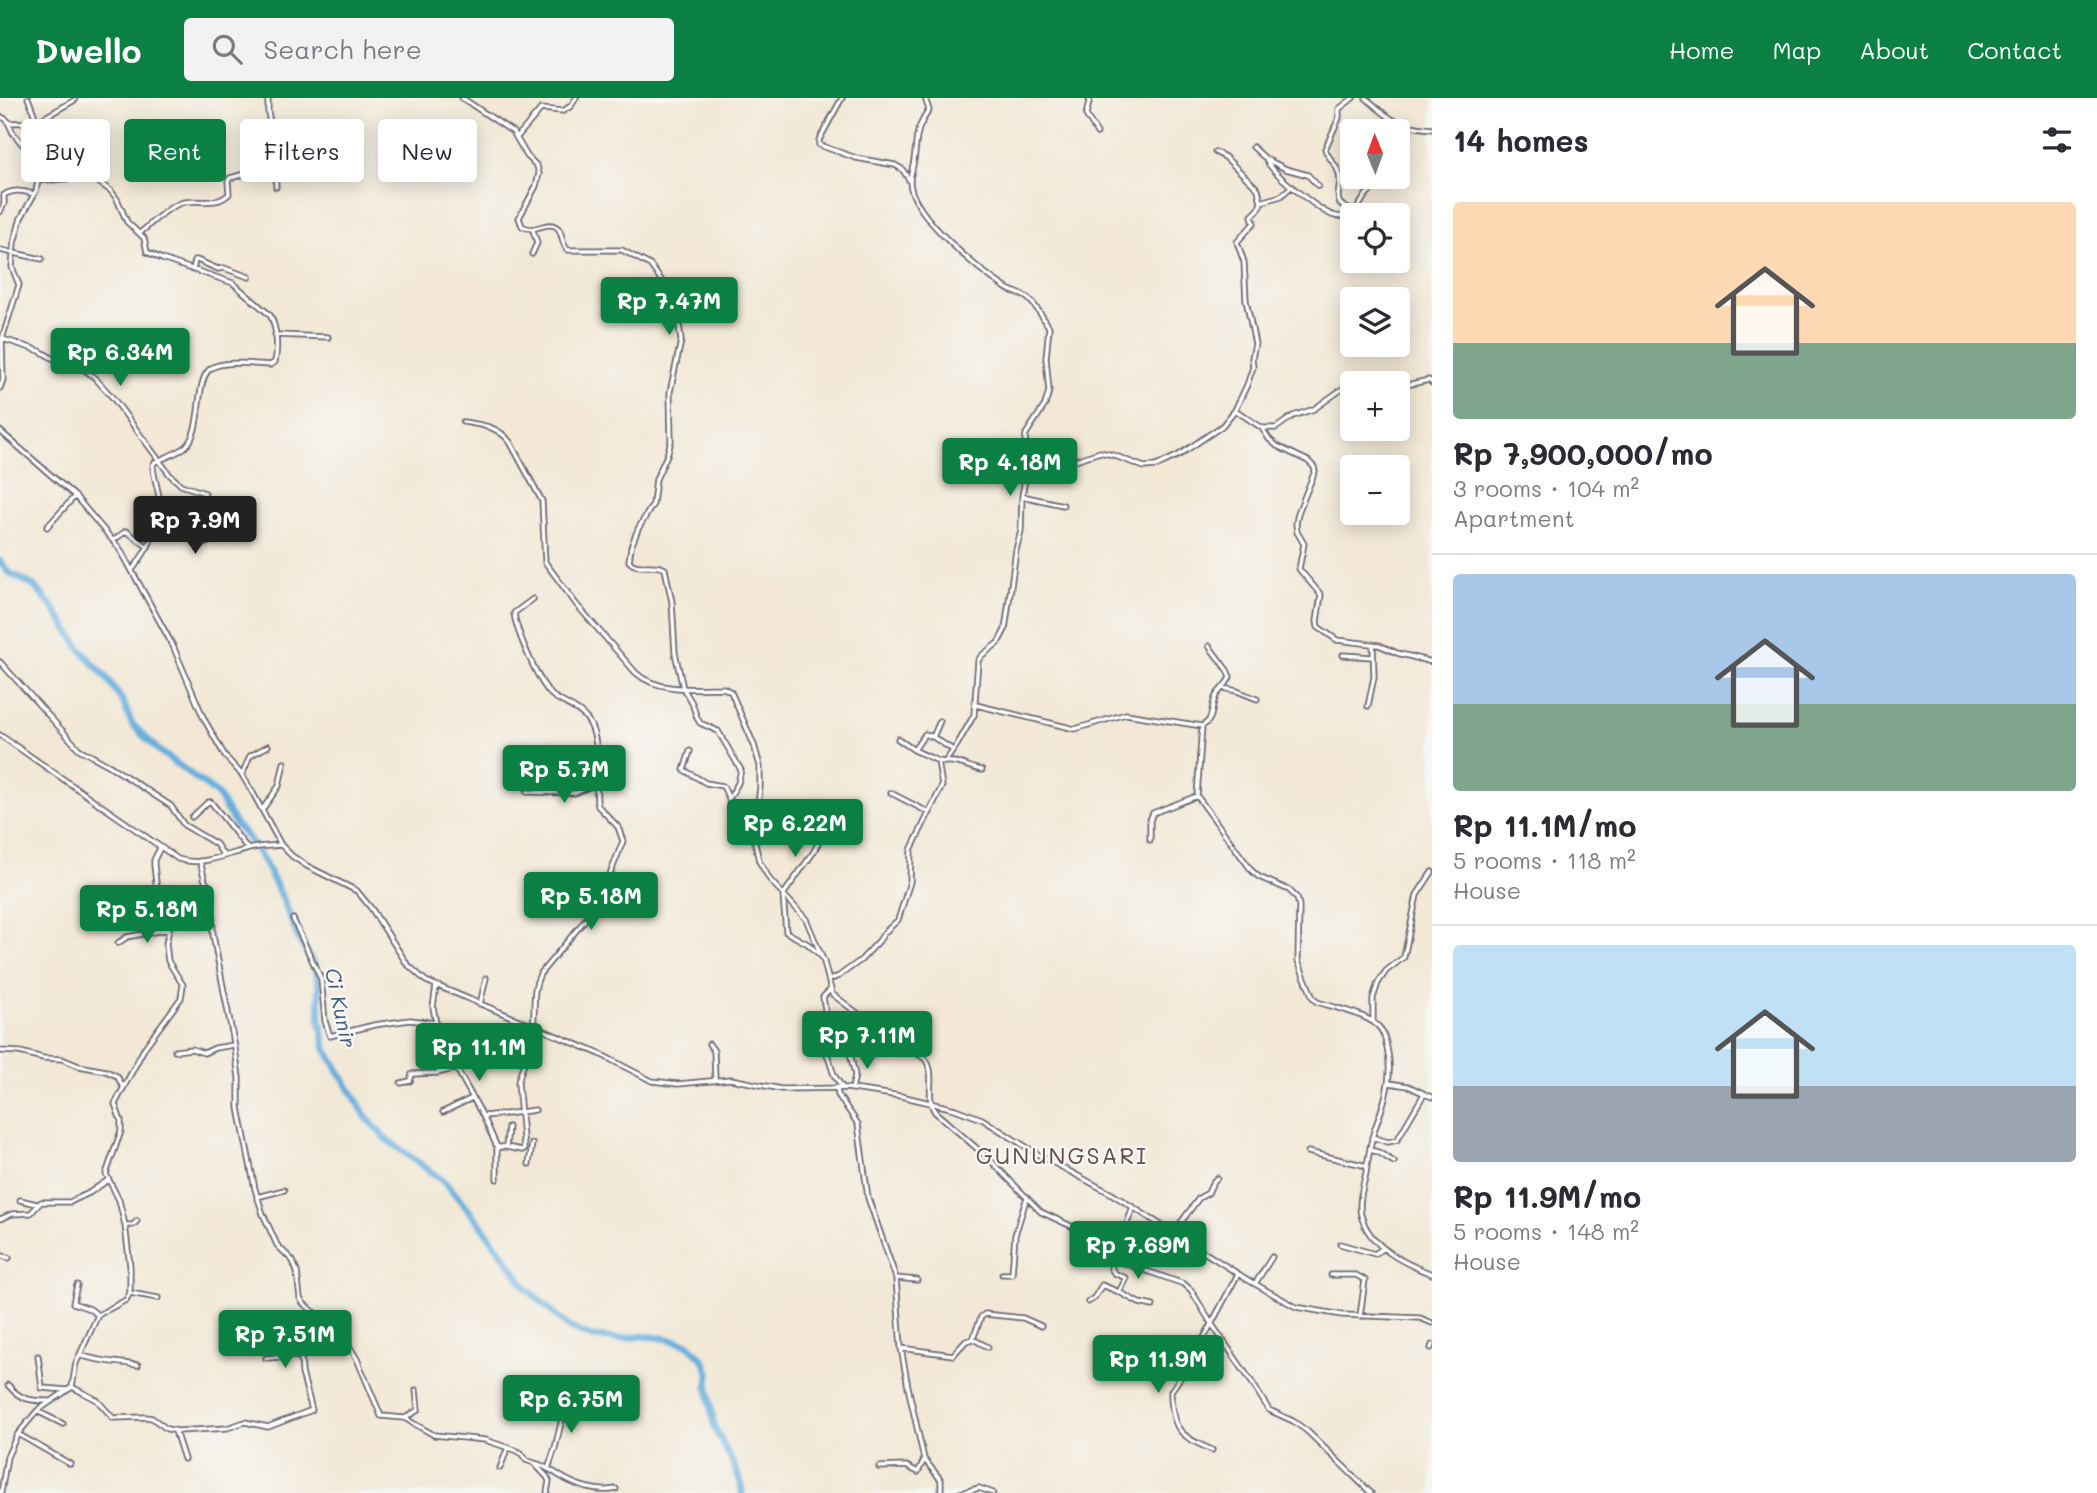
<!DOCTYPE html>
<meta charset="utf-8">
<style>
:root{--surface:#fff;--page:#f2f2f3;--text:#2b2b33;--muted:#7c7c81;--line:#e1e1e2;--accent:#0b8043}
body{margin:0;font-family:Mali,sans-serif;background:var(--page);color:var(--text);height:100vh;display:flex;flex-direction:column;font-size:26px;white-space:nowrap}
*{box-sizing:border-box;margin:0}
p{font-size:23px;color:var(--muted)}
.icon{flex:none;width:38px;height:38px;fill:none;stroke:currentColor;stroke-width:2;stroke-linecap:round;stroke-linejoin:round}
.map{position:relative;flex:1;overflow:hidden}
.sheet{display:flex;flex-direction:column;background:var(--surface);width:665px}
.sheet>*{flex:none}
.hud{position:absolute;left:21px;top:21px;width:665px;height:63px;display:flex;gap:14px}
.needle{width:46px;rotate:359deg}
.fabs{position:absolute;left:1340px;top:21px;display:grid;gap:14px}
.fabs a{display:grid;place-items:center;width:70px;height:70px;border-radius:7px;background:var(--surface);box-shadow:0 4px 18px #0003;font-size:35px}
.price{position:absolute;translate:-50% -60px;padding:0 16px;border-radius:7px;background:var(--accent);color:#fff;font-size:23px;line-height:46px;filter:drop-shadow(0 2px 4px #0008)}
.price::after{content:'';position:absolute;left:50%;top:42px;width:21px;height:16px;margin-left:-10px;background:inherit;clip-path:polygon(0 0,100% 0,50% 100%)}
.price.current{background:#222;color:#fff}
ul{padding:0;list-style:none}
li{display:grid;align-content:center;gap:14px;height:371px;padding:0 21px}
li+li{border-top:2px solid var(--line)}
li span{display:grid;place-items:center;height:217px;border-radius:7px;color:#555}
li>.icon{margin-inline-start:auto}
span .icon{width:126px;height:126px;fill:#fffc;stroke-width:1}
li b{font-size:30px}
h2{display:flex;justify-content:space-between;align-items:center;height:84px;padding:0 21px;font-size:30px}
.pill{padding:0 24px;border-radius:7px;background:var(--surface);box-shadow:0 4px 18px #0003;font-size:24px;line-height:63px}
.pill.current{background:var(--accent);color:#fff}
header{display:flex;align-items:center;gap:42px;box-sizing:border-box;height:98px;padding:0 35px;background:var(--accent);color:#fff}
header strong{font-size:33px}
nav{display:flex;gap:38px;margin-inline-start:auto;font-size:24px}
.search{width:490px;height:63px;background:var(--page);display:flex;align-items:center;gap:18px;box-sizing:border-box;padding:0 24px;border-radius:7px;color:var(--muted);font-size:26px}
main{display:flex;flex:1;min-height:0}
.map>svg:first-child{display:block}
</style>
<header>
<strong>Dwello</strong>
<div class="search"><svg class="icon" aria-label="search" viewBox="0 0 24 24"><circle cx="10" cy="10" r="6"/><path d="M15 15l6 6"/></svg>Search here</div>
<nav><a>Home</a><a>Map</a><a>About</a><a>Contact</a></nav>
</header>
<main>
<div class="map">
<svg width="1432" height="1395" viewBox="0 0 1432 1395">
<rect width="100%" height="100%" fill="#f6f6f2"/>
<filter id="ink" filterUnits="userSpaceOnUse"><feTurbulence type="fractalNoise" baseFrequency=".0143" numOctaves="2"/><feDisplacementMap in="SourceGraphic" scale="14" xChannelSelector="R" yChannelSelector="G"/><feConvolveMatrix kernelMatrix="1 2 1 2 8 2 1 2 1" color-interpolation-filters="sRGB"/></filter>
<filter id="wash" filterUnits="userSpaceOnUse"><feTurbulence type="fractalNoise" baseFrequency=".00686" numOctaves="4" result="noise"/><feDisplacementMap in="SourceGraphic" scale="28" xChannelSelector="R" yChannelSelector="G"/><feGaussianBlur stdDeviation="1.57" result="paint"/><feColorMatrix in="noise" values="0 0 0 0 0 0 0 0 0 0 0 0 0 0 0 0 0 1.4 0 .05"/><feComposite in="paint" operator="in"/></filter>
<g filter="url(#wash)">
<rect width="100%" height="100%" fill="#f2e8d5"/>
<g fill="none" stroke-linecap="round" stroke-linejoin="round">
<!-- river -->
<path stroke="#67afde" stroke-width="7" d="M0,463l8,11 26,14 20,23 28,42 24,26 17,25 9,22 26,26 59,44 18,30 14,15 14,21 20,39 16,41 15,25 5,19 1,37 6,28 41,69 18,20 61,45 35,42 32,43 13,20 44,40 22,9 29,2 21,-3 22,2 24,6 16,16 5,12 -1,17 6,38 17,33 10,23 1,10"/>
</g>
</g>
<g filter="url(#ink)">
<g fill="none" stroke-linecap="round" stroke-linejoin="round">
<!-- minor casing -->
<g stroke="#6b6771" stroke-width="7">
<path id="minor" d="M268,0v14l6,32 2,43
M462,0l51,34 14,24 10,10 2,8 -3,12 -17,32 3,8c14,8 21,-5 33,0 9,4 5,18 13,24h54l28,15 12,16 17,43 2,17 -11,51 1,49 -4,14 -11,24 -3,25 -15,25 -7,18 -2,14c8,10 25,1 36,8l7,33 3,51 8,35 9,15 5,15 3,5 18,8 23,39 -3,13 -9,16 1,12 12,17 12,11 5,22 11,19 36,39 18,43 8,32 40,30 52,34c14,14 0,38 11,54l53,46 53,54 30,14 53,37 60,21 7,6 20,33 40,58 18,29 24,11 14,10 64,62
M842,0l-23,42v5l37,13 39,7 7,4 8,12
M925,0l4,12c-15,23 -11,25 -15,50 -1,7 -4,15 -4,22 1,33 70,89 96,106 6,4 14,5 20,9 9,6 17,21 23,30l-3,31 3,33 -4,14 -19,29 -1,11 3,18
M1090,0l-4,17 11,18
M1353,0l-14,11v9l-14,31c3,9 12,16 14,25 4,19 -12,29 16,37
M1366,0c25,23 32,28 66,31
M0,18l7,4 6,13 16,19 8,13 2,10 -3,16 -15,27 -7,25 -2,24 7,18 -17,54 1,41 -3,8
M38,23l37,-21
M9,25l28,-1 -9,-24
M36,25l14,12 19,22 22,20
M518,38l23,-27 22,2 8,-5 5,-8
M1253,49l13,12 20,10 22,6 10,11
M1215,54l10,5 33,32 3,13
M1398,55l9,-18 1,-8
M1266,61c3,12 53,51 66,56 5,2 11,2 16,0 10,-4 12,-12 18,-20 6,-7 14,-12 21,-18
M38,83l53,-4 20,14 6,8 10,23 17,16 3,14 15,7 71,24 37,32c7,13 8,33 5,47l-5,3c-15,-1 -48,-5 -60,4 -16,13 -6,62 -25,78 -9,7 -21,11 -30,15l-2,3c0,11 5,22 6,33 3,28 -11,52 -27,72
M0,114l4,-8v-9c10,-6 19,-4 30,-1
M140,135c12,-10 26,-25 41,-30 17,-5 35,4 48,-9l-1,-13 2,-3 45,-12
M0,152l42,9
M532,156l5,-11 -4,-13
M193,172l2,-10h2l21,9 6,-1 25,9
M275,237l53,2
M3,241l37,12 12,7 32,11 11,9 18,20 57,77 11,10 24,8
M1398,289l31,-7 3,3
M1235,312l27,18 7,11 8,7 31,15 6,6 1,4 -17,42 -2,11 1,8 7,12 -5,25 22,26 -4,26 1,6 19,13 42,5 18,8 35,9
M463,324c19,3 35,4 47,20l32,59 3,61 31,42 60,69c22,20 61,15 88,15l7,4 23,53 6,21v21l-6,52
M1262,330h14l17,-12 21,-7 38,-27 12,-7 8,1 10,7
M0,333l75,65 45,53 53,97 31,73 21,37 17,19 12,20 27,50 11,11 15,10 50,25 14,17 36,56 19,17 174,73 52,27 26,3 53,-5 50,10 65,-1 55,8 54,13 27,10 57,36 73,39 136,86 48,27 46,8 78,3 12,5
M1022,398l41,9
M158,418l16,7 22,21 5,1 36,-15
M47,429l28,-31
M114,442l12,-9 22,16
M1343,557l29,2
M0,564l79,87 31,17 61,40 13,19 32,19 8,12
M1223,590l14,3 20,8
M976,607l99,24 51,-15 76,12c13,-6 8,-19 14,-30 4,-7 11,-11 14,-19l-3,-7 -18,-24
M1368,608l6,-29 -1,-33
M940,623l-7,16 20,13
M1202,628l-5,70 55,75 7,6 30,13 8,8 2,8 -1,55 15,37 4,4c16,5 48,12 60,23 7,6 8,14 10,23 7,29 -3,56 -13,83 -4,13 -6,28 -8,42 -3,13 -8,29 -5,42 8,32 44,49 71,59
M0,637l178,124c23,8 52,-6 75,-11 9,-2 19,-2 28,-3
M898,641l16,11 24,11
M914,652l11,-16 8,3
M690,653l-6,19 22,13 17,3 6,13
M945,664c13,-2 24,6 37,8
M242,677l8,-19 18,-10
M527,694l48,1 21,-9
M891,695l39,20
M262,712l17,-24 5,-23
M192,719l16,-15h3l37,47
M1150,742v-20l3,-7 44,-17
M200,763l5,20 7,12 1,42 22,113 4,30v30l16,81 8,25 14,31 16,16 4,11 3,26 3,5 42,36 12,20 24,57 23,2 30,17 51,5 30,10 6,3 5,7 8,3 13,14 2,4 -2,12
M293,821l28,60 4,42 5,15 44,-11 36,-5 26,3
M118,845l9,-6 42,-8
M821,858l-13,-12 -22,-12 -3,-37 30,-42 11,-21
M829,882l10,-4 22,-16 18,-19 5,-8 14,-13 12,-38 1,-32 31,-64 -4,-25 7,1 12,-17 17,-30 4,-54 3,-5 17,-13 7,-13 11,-80 5,-19 1,-35 6,-33 41,-1 31,-10 13,3 31,12 12,-1 23,-11 43,-29 13,-16 12,-25 6,-18 -1,-9 3,-14 -9,-44 -2,-38 -7,-20 17,-19 -2,-7 7,-7 2,-7 20,-6 11,-10
M436,888l-3,21 3,16 13,32 35,63 13,29v32
M831,891l-8,8 3,19 -2,29 10,30 8,12
M480,906l6,-26
M1373,924v-24l5,-15 8,-12 18,-14 13,-62 15,-23
M533,928c3,-18 -2,-34 7,-52l50,-60 19,-37 14,-36 -5,-14 -20,-21 -1,-4c-2,-24 4,-54 -6,-76 -8,-17 -24,-20 -38,-30 -14,-11 -37,-66 -39,-83l19,-14
M709,946l5,7 1,29
M0,953l20,1 23,6 19,1 17,7 27,5 11,5 6,11
M175,953l17,-2 12,4 11,-5 19,-3
M850,955l5,22 -3,14
M401,985l9,-2 2,-7 25,-1 21,-5
M1389,985l19,3 15,7
M837,989l1,8 20,29 10,74 28,80 5,70 7,39 16,72 17,21v13
M443,1014l29,-14
M506,1016l29,-4
M484,1018l19,-2
M1372,1039l16,5 9,-2 27,-46 8,3
M497,1049h9l2,-20
M506,1049l16,3 2,-1 -6,-67 17,-55
M1370,1052l8,2 16,10
M1308,1054l59,14
M529,1066l3,-20
M257,1099l27,-7
M20,1102l17,4
M1133,1109l-22,61 3,5 12,5 -7,14 20,11 14,3
M0,1121l12,-5 19,-1 10,-11h29l19,-9 19,-13
M125,1127h8l4,-4
M1173,1135l26,-35 9,-5 5,-11 4,-4
M1340,1146l35,10 8,-6
M0,1157l9,3
M1002,1176h10l3,-39 12,-38
M1331,1177h25l9,5 -5,36
M896,1180l21,2
M1255,1186l17,-27
M77,1187l-4,18 17,6 8,6
M130,1195l28,5
M1088,1204l6,-4 8,-13 17,7
M973,1241l15,8
M254,1249l43,-6
M901,1250l52,7 13,-14 7,-2 8,-22 4,-3 38,4 18,8
M1431,1250l1,-3
M80,1257c19,7 38,7 58,10
M38,1258l4,32 25,2
M266,1260l35,-2
M8,1287c12,15 23,16 41,16
M72,1289l25,13 16,18 33,-1 6,1 15,11 11,2 49,-3 18,-6 23,5 44,-17 -10,-37 -1,-17 -4,-18 24,-19
M37,1313l26,13
M405,1320l13,-8 -2,-20
M175,1333l9,28
M18,1336l52,30
M1212,1352c-33,-14 -41,-22 -41,-59l19,-27 48,-90
M534,1365c10,2 18,8 26,13 16,10 38,17 56,13
M879,1369l27,-1 12,6 6,-12
M500,1370l8,-21
M548,1371l7,-21 8,-33 4,-8 13,-14
M1,1395l6,-36 10,-22 20,-24 35,-24 4,-24 22,-48 28,-15 4,-7v-27l-5,-41 -6,-25 -13,-26 15,-43v-10l-6,-17 30,-57 36,-49 2,-13 -15,-24 -2,-17 3,-15v-15l-11,-14 -4,-35v-5l6,-12
M960,1395l19,-5 14,5"/>
</g>
<!-- minor -->
<use href="#minor" stroke="#fff" stroke-width="3.5"/>
</g>
</g>
<g text-anchor="middle" stroke-width="5" stroke-linejoin="round" paint-order="stroke">
<!-- water labels -->
<g font-size="21" font-style="italic" fill="#3e5a7c" stroke="#f6f6f2">
<text transform="translate(340 910) rotate(78)" y="7">Ci Kunir</text>
</g>
<!-- quarter labels -->
<g font-size="23" letter-spacing="2" fill="#624f4d" stroke="#f6f6f2">
<text x="1062" y="1066">GUNUNGSARI</text>
</g>
</g>
</svg>
<div class="fabs">
<a><svg class="needle" viewBox="-14 -14 28 28"><path d="M0-13l5 13h-10z" fill="#e53935"/><path d="M0 13l5-13h-10z" fill="#7c7c81"/></svg></a>
<a><svg class="icon" aria-label="locate" viewBox="0 0 24 24"><circle cx="12" cy="12" r="6"/><path d="M12 2v4M12 18v4M2 12h4M18 12h4"/></svg></a>
<a><svg class="icon" aria-label="layers" viewBox="0 0 24 24"><path d="M12 4l9 5-9 5-9-5zM3 14l9 5 9-5"/></svg></a>
<a>+</a>
<a>−</a>
</div>
<b class="price" style="left:669px;top:239px">Rp 7.47M</b>
<b class="price" style="left:120px;top:290px">Rp 6.34M</b>
<b class="price" style="left:1010px;top:400px">Rp 4.18M</b>
<b class="price current" style="left:195px;top:458px">Rp 7.9M</b>
<b class="price" style="left:564px;top:707px">Rp 5.7M</b>
<b class="price" style="left:795px;top:761px">Rp 6.22M</b>
<b class="price" style="left:591px;top:834px">Rp 5.18M</b>
<b class="price" style="left:147px;top:847px">Rp 5.18M</b>
<b class="price" style="left:867px;top:973px">Rp 7.11M</b>
<b class="price" style="left:479px;top:985px">Rp 11.1M</b>
<b class="price" style="left:1138px;top:1183px">Rp 7.69M</b>
<b class="price" style="left:285px;top:1272px">Rp 7.51M</b>
<b class="price" style="left:1158px;top:1297px">Rp 11.9M</b>
<b class="price" style="left:571px;top:1337px">Rp 6.75M</b>
<div class="hud">
<a class="pill">Buy</a>
<a class="pill current">Rent</a>
<a class="pill">Filters</a>
<a class="pill">New</a>
</div>
</div>
<section class="sheet">
<h2>14 homes<svg class="icon" aria-label="filters" viewBox="0 0 24 24"><path d="M4 7h16M4 17h16"/><circle cx="9" cy="7" r="2"/><circle cx="15" cy="17" r="2"/></svg></h2>
<ul>
<li><span style="background:linear-gradient(#ffd9b3 65%,#7fa58c 0)"><svg class="icon" aria-label="home" viewBox="0 0 24 24"><path d="M3 11l9-7 9 7M6 9v11h12V9"/></svg></span><div><b>Rp 7,900,000/mo</b><p>3 rooms · 104 m²</p><p>Apartment</p></div></li>
<li><span style="background:linear-gradient(#a9c7e8 60%,#7fa58c 0)"><svg class="icon" aria-label="home" viewBox="0 0 24 24"><path d="M3 11l9-7 9 7M6 9v11h12V9"/></svg></span><div><b>Rp 11.1M/mo</b><p>5 rooms · 118 m²</p><p>House</p></div></li>
<li><span style="background:linear-gradient(#bfe0f5 65%,#9aa5b1 0)"><svg class="icon" aria-label="home" viewBox="0 0 24 24"><path d="M3 11l9-7 9 7M6 9v11h12V9"/></svg></span><div><b>Rp 11.9M/mo</b><p>5 rooms · 148 m²</p><p>House</p></div></li>
</ul>
</section>
</main>
